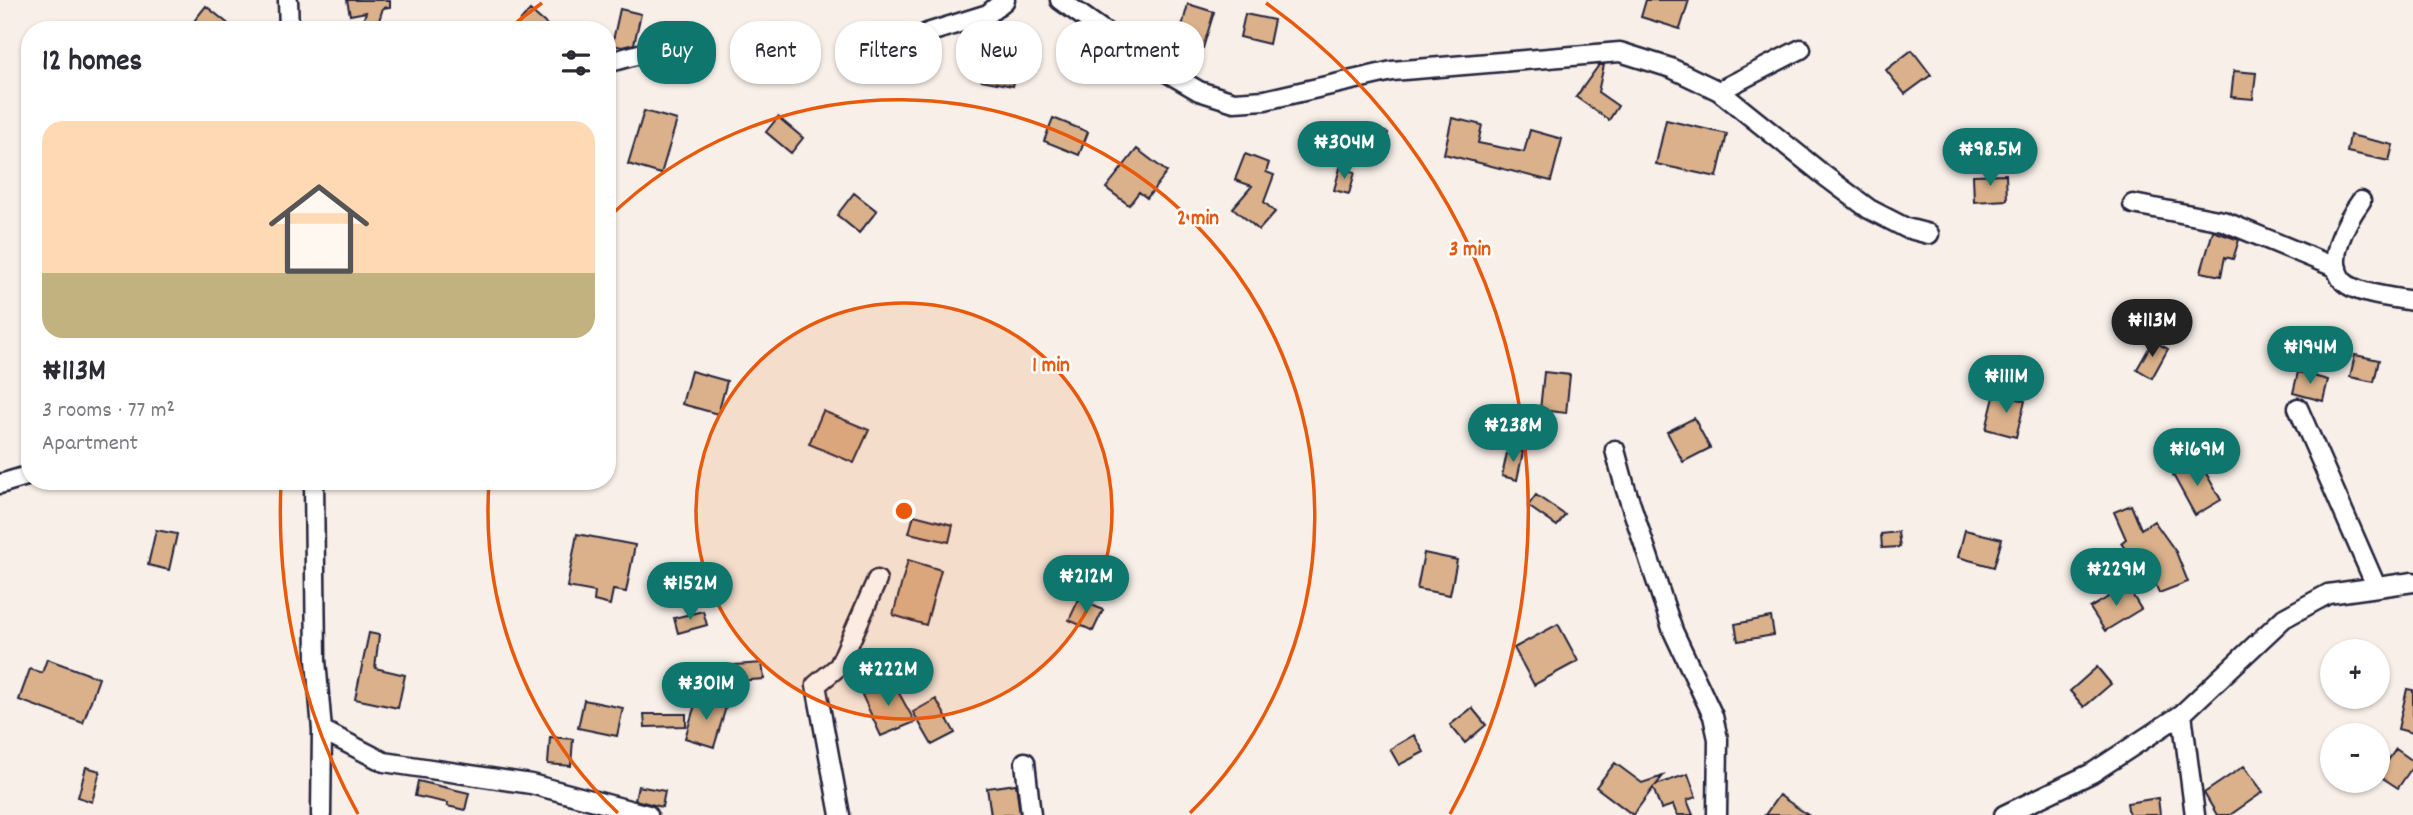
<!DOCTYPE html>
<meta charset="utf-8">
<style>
:root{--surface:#fff;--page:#f2f2f3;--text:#2b2b33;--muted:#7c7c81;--accent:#0f766e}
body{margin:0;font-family:Dekko,sans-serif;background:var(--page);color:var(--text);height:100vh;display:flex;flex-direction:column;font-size:26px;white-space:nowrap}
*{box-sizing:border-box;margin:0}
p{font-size:23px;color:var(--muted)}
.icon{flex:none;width:38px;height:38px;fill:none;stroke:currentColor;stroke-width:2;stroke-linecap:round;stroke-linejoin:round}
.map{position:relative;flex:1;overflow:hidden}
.panel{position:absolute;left:21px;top:21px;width:595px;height:469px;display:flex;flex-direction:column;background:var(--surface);border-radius:28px;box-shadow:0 2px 5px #0004}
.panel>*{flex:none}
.top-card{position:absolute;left:637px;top:21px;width:665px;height:63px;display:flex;gap:14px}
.buttons{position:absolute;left:2320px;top:639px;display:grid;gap:14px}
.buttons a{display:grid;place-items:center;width:70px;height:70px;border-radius:50%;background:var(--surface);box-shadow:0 2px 5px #0004;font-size:35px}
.price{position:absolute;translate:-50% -60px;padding:0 16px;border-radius:24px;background:var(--accent);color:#fff;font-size:23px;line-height:46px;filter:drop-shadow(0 2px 4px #0008)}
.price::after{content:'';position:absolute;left:50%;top:42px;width:21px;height:16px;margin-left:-10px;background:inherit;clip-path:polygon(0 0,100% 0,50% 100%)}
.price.selected{background:#222;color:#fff}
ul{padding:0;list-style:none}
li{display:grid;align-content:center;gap:14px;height:371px;padding:0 21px}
li span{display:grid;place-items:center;height:217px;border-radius:21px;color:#555}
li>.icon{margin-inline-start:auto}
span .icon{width:126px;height:126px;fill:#fffc;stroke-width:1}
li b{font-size:30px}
h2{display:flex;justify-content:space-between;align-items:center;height:84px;padding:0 21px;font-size:30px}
.chip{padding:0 24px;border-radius:28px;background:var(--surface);box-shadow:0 2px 5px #0004;font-size:24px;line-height:63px}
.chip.selected{background:var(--accent);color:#fff}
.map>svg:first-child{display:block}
</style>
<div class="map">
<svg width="2413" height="815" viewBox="0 0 2413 815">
<rect width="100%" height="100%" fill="#f8efe8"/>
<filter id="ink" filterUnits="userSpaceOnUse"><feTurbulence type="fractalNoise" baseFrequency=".0143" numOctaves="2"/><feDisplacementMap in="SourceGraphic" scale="14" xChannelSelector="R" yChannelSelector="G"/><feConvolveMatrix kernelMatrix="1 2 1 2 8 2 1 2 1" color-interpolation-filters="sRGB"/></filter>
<g filter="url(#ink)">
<!-- building -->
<path fill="#dab18b" stroke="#22223b" stroke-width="2" d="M347,0h43v7l-7,1 -7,22h-16l6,-18 -16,3z
M1646,0h43l-9,29 -39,-12z
M1188,4l26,8 -11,36 -25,-7z
M206,6l30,24h-49z
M620,9l21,5 -7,30 -12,3 -10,-2z
M530,10l23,20h-40z
M1245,14l29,6 -5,24 -29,-7z
M1912,50l19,25 -26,19 -19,-24z
M987,52l32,7 -6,27 -32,-6z
M1599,65h5l-6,27 20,14 -9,14 -33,-23z
M2234,71l22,2 -3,26 -22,-2z
M644,111l33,9 -16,54 -33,-10z
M778,117l25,21 -12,15 -25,-21z
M1053,118l35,14 -9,23 -35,-14z
M1452,118l30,7 -4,18 46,9 6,-22 32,9 -11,42 -107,-27z
M1666,120l61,14 -10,43 -61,-13z
M1362,125l26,8 -9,30 -26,-9z
M2350,135l43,10 -4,16 -42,-9z
M1137,149l30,23 -20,26 -8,-6 -10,13 -23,-17z
M1245,154l24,9 -3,9 8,3 -10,27 11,10 -16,18 -26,-22 19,-22 -17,-6z
M1340,168l15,4 -6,22 -15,-4z
M2006,174l1,26 -33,2 -1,-27z
M854,193l23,18 -18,22 -22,-18z
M2213,231l26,9 -6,19 -8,-2 -4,19 -20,-4z
M2153,341l15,8 -16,29 -15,-9z
M2355,355l24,5 -5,22 -24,-5z
M691,371l36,10 -9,33 -36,-10z
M1544,372l26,3 -4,38 -26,-3z
M2298,372l30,8 -5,21 -30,-8z
M1995,393l30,8 -9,36 -30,-8z
M823,411l46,19 -15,33 -45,-19z
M1694,418l16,30 -27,14 -16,-30z
M1508,448l15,4 -6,28 -15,-4z
M2199,461l22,39 -26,15 -22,-40z
M1536,495l29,20 -8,11 -29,-20z
M2131,505l10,24 13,-8 22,31 12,30 -29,11 -12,-31 -9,6 -17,-25 5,-4 -12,-27z
M914,515l39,10 -4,17 -40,-9z
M156,530l21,4 -8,36 -21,-5z
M1965,530l37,9 -8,28 -36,-10z
M1898,532l2,15 -18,1 -1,-14z
M577,534l58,11 -9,47 -13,-2 -3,15 -16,-4 1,-9 -28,-5z
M1424,553l33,7 -7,35 -33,-6z
M908,560l33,10 -15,55 -33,-10z
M2127,586l14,23 -36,22 -15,-23z
M1079,599l24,11 -10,21 -24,-11z
M703,611l4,14 -29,8 -4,-15z
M1771,617l3,18 -36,6 -3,-17z
M1558,624l20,37 -44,24 -20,-37z
M369,633l10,2 -4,33 30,7 -7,33 -43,-9z
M47,659l52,19 -16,45 -64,-23 11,-31 12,4z
M762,663l2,16 -27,2 -2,-16z
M2097,667l14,17 -27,23 -14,-16z
M891,679l24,43 -34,14 -19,-41z
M2407,689l6,1v43l-15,-4z
M697,698l29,9 -12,40 -29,-9z
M936,699l19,34 -23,12 -19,-33z
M584,700l39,8 -6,28 -39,-8z
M1472,708l14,17 -21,18 -15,-18z
M644,714h42v12l-41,1z
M1414,735l10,17 -25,13 -9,-16z
M550,737l23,2 -2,27 -23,-2z
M2396,749l17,12v5l-15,22 -20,-13z
M1615,763l27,20 21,-7 -7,9 32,-11 8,23 -9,3 6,15h-16l-4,-10 -12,4 -8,-21 -20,27 -37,-28z
M2244,766l19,26 -33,23h-13l-13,-22z
M86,767l14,4 -8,31 -14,-5z
M418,781l51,12 -4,17 -18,-4 1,-3 -33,-7z
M1016,784l4,31h-29l-4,-27z
M638,786l27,5 -3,16 -27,-7z
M1779,795l29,20h-43z
M2158,798l2,17h-31l-2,-12z"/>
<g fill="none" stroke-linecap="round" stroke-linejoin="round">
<!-- minor casing -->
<g stroke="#22223b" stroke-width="23">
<path id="minor" d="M288,0l1,30
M1060,0l79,56 60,35 35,11 31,-2 127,-29 228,-19 51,16 48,23 106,85 44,33 37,19 23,6
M927,33l61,-19 17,-14
M607,63l68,-19
M1719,91l82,-42
M2361,201c-13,18 -38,60 -17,81 12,12 52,16 69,19
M2133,204l90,17 114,47
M2298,408l78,178
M1615,450l10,37 48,144 40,85 5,23 -1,76
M314,481l2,179 6,70 -1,85
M0,484l30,-9
M2182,714l13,101
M322,730l62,32 147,22 117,31
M1025,762l6,53
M840,815l-24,-130 23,-19 38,-86
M2004,815l88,-42 90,-59 102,-96 44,-24 85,-12"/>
</g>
<!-- minor -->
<use href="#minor" stroke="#fff" stroke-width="18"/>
</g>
</g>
<!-- distance rings -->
<circle cx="904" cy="511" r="208" fill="#e8590c" fill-opacity=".12"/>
<g fill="none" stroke="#e8590c" stroke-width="3.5">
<circle cx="904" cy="511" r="208"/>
<path d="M618 813A416 416 0 0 1 489 482M607 219A416 416 0 1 1 1190 813"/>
<path d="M358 814A624 624 0 0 1 281 484M507 30A624 624 0 0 1 542 3M1266 3A624 624 0 0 1 1450 814"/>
</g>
<circle cx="904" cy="511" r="10" fill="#e8590c" stroke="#fff" stroke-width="3.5"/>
<g font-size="21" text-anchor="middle" font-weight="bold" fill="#e8590c" stroke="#fff" stroke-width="5" stroke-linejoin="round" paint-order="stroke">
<text x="1198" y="224">2 min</text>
<text x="1470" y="255">3 min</text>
<text x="1051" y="371">1 min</text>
</g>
</svg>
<div class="buttons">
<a>+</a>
<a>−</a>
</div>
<b class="price" style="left:1344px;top:181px">₦304M</b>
<b class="price" style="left:1990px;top:188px">₦98.5M</b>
<b class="price selected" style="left:2152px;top:359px">₦113M</b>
<b class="price" style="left:2310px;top:386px">₦194M</b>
<b class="price" style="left:2006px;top:415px">₦111M</b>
<b class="price" style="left:1513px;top:464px">₦238M</b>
<b class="price" style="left:2197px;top:488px">₦169M</b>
<b class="price" style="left:2116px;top:608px">₦229M</b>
<b class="price" style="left:1086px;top:615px">₦212M</b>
<b class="price" style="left:690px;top:622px">₦152M</b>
<b class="price" style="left:888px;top:708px">₦222M</b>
<b class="price" style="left:706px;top:722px">₦301M</b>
<div class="top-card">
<a class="chip selected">Buy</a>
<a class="chip">Rent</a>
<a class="chip">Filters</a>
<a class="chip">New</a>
<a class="chip">Apartment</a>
</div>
<section class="panel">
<h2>12 homes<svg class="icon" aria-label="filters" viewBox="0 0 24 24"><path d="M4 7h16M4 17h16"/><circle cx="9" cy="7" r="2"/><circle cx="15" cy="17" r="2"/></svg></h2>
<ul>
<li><span style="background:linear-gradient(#ffd9b3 70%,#c2b280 0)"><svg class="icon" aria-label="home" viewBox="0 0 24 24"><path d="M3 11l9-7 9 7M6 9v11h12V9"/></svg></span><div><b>₦113M</b><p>3 rooms · 77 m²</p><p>Apartment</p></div></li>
</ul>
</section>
</div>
